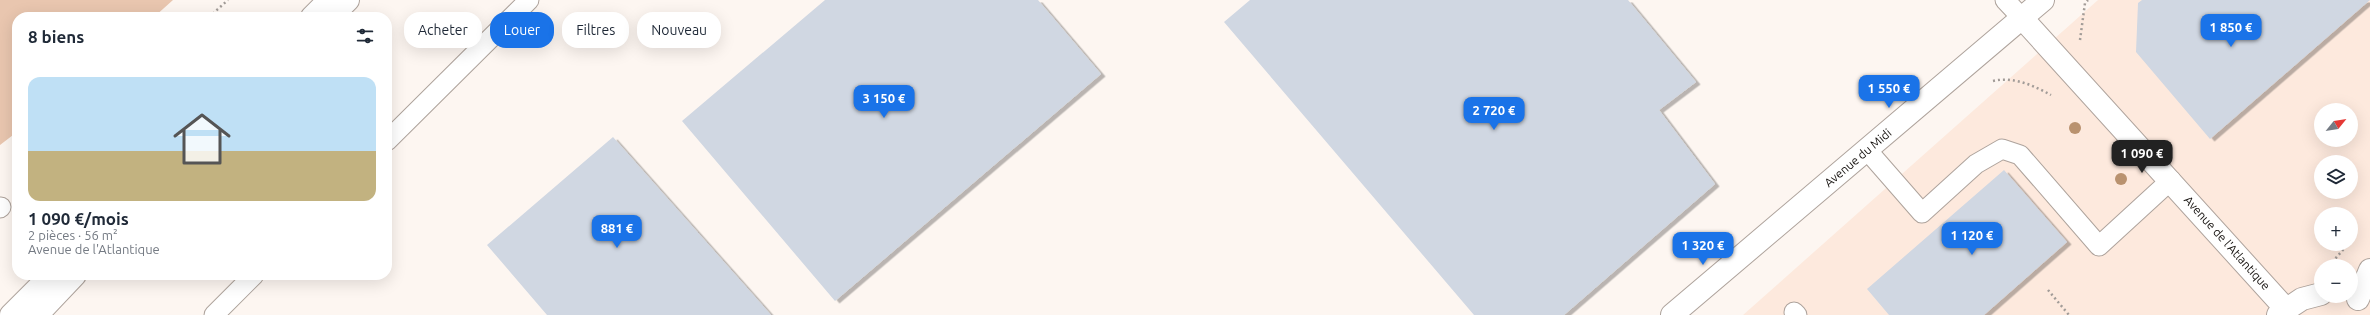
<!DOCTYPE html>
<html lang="fr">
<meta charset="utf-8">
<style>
:root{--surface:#fff;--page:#f2f2f3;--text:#1f2937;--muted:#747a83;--accent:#1a73e8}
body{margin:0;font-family:Ubuntu,sans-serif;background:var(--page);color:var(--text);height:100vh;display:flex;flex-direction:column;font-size:15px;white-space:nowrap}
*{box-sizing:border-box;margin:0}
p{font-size:13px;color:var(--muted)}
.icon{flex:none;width:22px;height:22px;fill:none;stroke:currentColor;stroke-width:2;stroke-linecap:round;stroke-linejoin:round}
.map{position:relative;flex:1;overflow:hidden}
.drawer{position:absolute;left:12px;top:12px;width:380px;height:268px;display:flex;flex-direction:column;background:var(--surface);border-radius:16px;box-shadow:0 4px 16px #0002}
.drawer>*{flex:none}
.top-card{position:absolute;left:404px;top:12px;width:380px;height:36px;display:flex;gap:8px}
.needle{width:26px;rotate:60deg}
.controls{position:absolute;left:2314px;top:103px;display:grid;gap:8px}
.controls a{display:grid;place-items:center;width:44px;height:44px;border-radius:50%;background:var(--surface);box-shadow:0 4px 16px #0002;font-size:20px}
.price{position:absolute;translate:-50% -34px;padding:0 9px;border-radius:8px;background:var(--accent);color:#fff;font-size:13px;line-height:26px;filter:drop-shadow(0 1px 2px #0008)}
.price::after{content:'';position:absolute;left:50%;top:24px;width:12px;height:9px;margin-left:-6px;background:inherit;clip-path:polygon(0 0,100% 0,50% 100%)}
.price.on{background:#222;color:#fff}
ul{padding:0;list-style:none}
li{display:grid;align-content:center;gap:8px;height:212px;padding:0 16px}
li span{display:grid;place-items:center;height:124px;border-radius:12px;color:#555}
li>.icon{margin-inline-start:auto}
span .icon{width:72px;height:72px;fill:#fffc;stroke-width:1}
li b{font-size:17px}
h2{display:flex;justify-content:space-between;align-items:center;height:48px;padding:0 16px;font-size:17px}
.chip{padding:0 14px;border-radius:16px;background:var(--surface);box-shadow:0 4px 16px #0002;font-size:14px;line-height:36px}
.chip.on{background:var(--accent);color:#fff}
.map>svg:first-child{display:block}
</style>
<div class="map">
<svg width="2370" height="315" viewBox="0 0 2370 315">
<defs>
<filter id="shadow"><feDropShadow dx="4.5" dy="2.5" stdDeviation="0" flood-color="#0004"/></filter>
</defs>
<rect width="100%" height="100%" fill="#fdf6f1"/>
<!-- built -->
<path fill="#fde9dd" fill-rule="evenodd" d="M2098,0h272v315h-627zM2321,110h30v30h-30zM2321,162h30v30h-30zM2321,214h30v30h-30zM2321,266h30v30h-30z"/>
<!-- green -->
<path fill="#e9c6af" d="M0,0h173l-19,17h-137v115l-17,13z"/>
<!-- building -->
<path fill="#d0d7e2" filter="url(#shadow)" d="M825,0h213l63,74 -266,227 -153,-180z
M1250,0h378l68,82 -37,28 56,74 -151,131h-90l-250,-293z
M2142,0h228l-160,139 -74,-87 2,-49z
M613,137l158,178h-224l-60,-70z
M2004,170l63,72 -83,73h-95l-22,-26z"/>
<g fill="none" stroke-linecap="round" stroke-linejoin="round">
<!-- lane casing -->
<g stroke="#aea39c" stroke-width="21">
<path id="lane" d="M2005,0l17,18
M387,141l142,-141
M1867,150l55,63 54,-49 26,-15 18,6 79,91 72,-66
M0,208l1,-1
M1794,312l3,3
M214,315l40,-40"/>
</g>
<!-- street casing -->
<g stroke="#aea39c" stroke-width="24">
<path id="street" d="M2022,18l263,290
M2358,299l12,-29
M2278,315l24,-16 19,-5"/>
</g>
<!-- secondary casing -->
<g stroke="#aea39c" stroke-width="24">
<path id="secondary" d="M1672,315l371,-315"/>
</g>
<!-- primary casing -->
<g stroke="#aea39c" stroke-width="24">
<path id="primary" d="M312,17l17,-17
M331,17l17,-17
M11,315l40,-40
M37,315l38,-40"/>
</g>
<!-- path -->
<path stroke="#a29c98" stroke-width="2.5" stroke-dasharray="2 3" stroke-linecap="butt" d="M209,17l19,-17
M2080,40l5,-37 3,-3
M1993,81c21,-5 41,5 58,14
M2329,266l19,-22
M2048,290l21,25"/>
<!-- lane -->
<use href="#lane" stroke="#fff" stroke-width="19"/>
<!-- street -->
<use href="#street" stroke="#fff" stroke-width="22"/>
<!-- secondary -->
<use href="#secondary" stroke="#fff" stroke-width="22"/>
<!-- primary -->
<use href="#primary" stroke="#fff" stroke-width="22"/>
</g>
<!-- trees -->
<g fill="#b9926f">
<circle cx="2075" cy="128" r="6"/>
<circle cx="2121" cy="179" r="6"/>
</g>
<g text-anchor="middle" stroke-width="4" stroke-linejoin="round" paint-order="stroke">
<!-- street labels -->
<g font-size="12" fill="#14100d" stroke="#fff">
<text transform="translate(1858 158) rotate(-40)" y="4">Avenue du Midi</text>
<text transform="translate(2227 243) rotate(48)" y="4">Avenue de l'Atlantique</text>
</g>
</g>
</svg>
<div class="controls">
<a><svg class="needle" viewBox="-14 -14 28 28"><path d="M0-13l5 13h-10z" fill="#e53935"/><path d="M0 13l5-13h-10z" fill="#747a83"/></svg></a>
<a><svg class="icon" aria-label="layers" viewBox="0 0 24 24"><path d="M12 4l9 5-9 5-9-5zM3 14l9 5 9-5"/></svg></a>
<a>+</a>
<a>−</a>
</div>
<b class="price" style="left:2231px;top:48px">1 850 €</b>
<b class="price" style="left:1889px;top:109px">1 550 €</b>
<b class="price" style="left:884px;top:119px">3 150 €</b>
<b class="price" style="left:1494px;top:131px">2 720 €</b>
<b class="price on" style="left:2142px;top:174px">1 090 €</b>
<b class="price" style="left:617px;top:249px">881 €</b>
<b class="price" style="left:1972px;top:256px">1 120 €</b>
<b class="price" style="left:1703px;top:266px">1 320 €</b>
<div class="top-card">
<a class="chip">Acheter</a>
<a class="chip on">Louer</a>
<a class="chip">Filtres</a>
<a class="chip">Nouveau</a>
</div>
<section class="drawer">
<h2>8 biens<svg class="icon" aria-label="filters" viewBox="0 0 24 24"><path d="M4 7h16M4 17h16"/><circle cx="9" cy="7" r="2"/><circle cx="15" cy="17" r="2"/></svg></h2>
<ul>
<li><span style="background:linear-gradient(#bfe0f5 60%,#c2b280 0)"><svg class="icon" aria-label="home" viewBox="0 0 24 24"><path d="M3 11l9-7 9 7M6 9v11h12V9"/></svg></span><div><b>1 090 €/mois</b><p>2 pièces · 56 m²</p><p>Avenue de l'Atlantique</p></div></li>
</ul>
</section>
</div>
